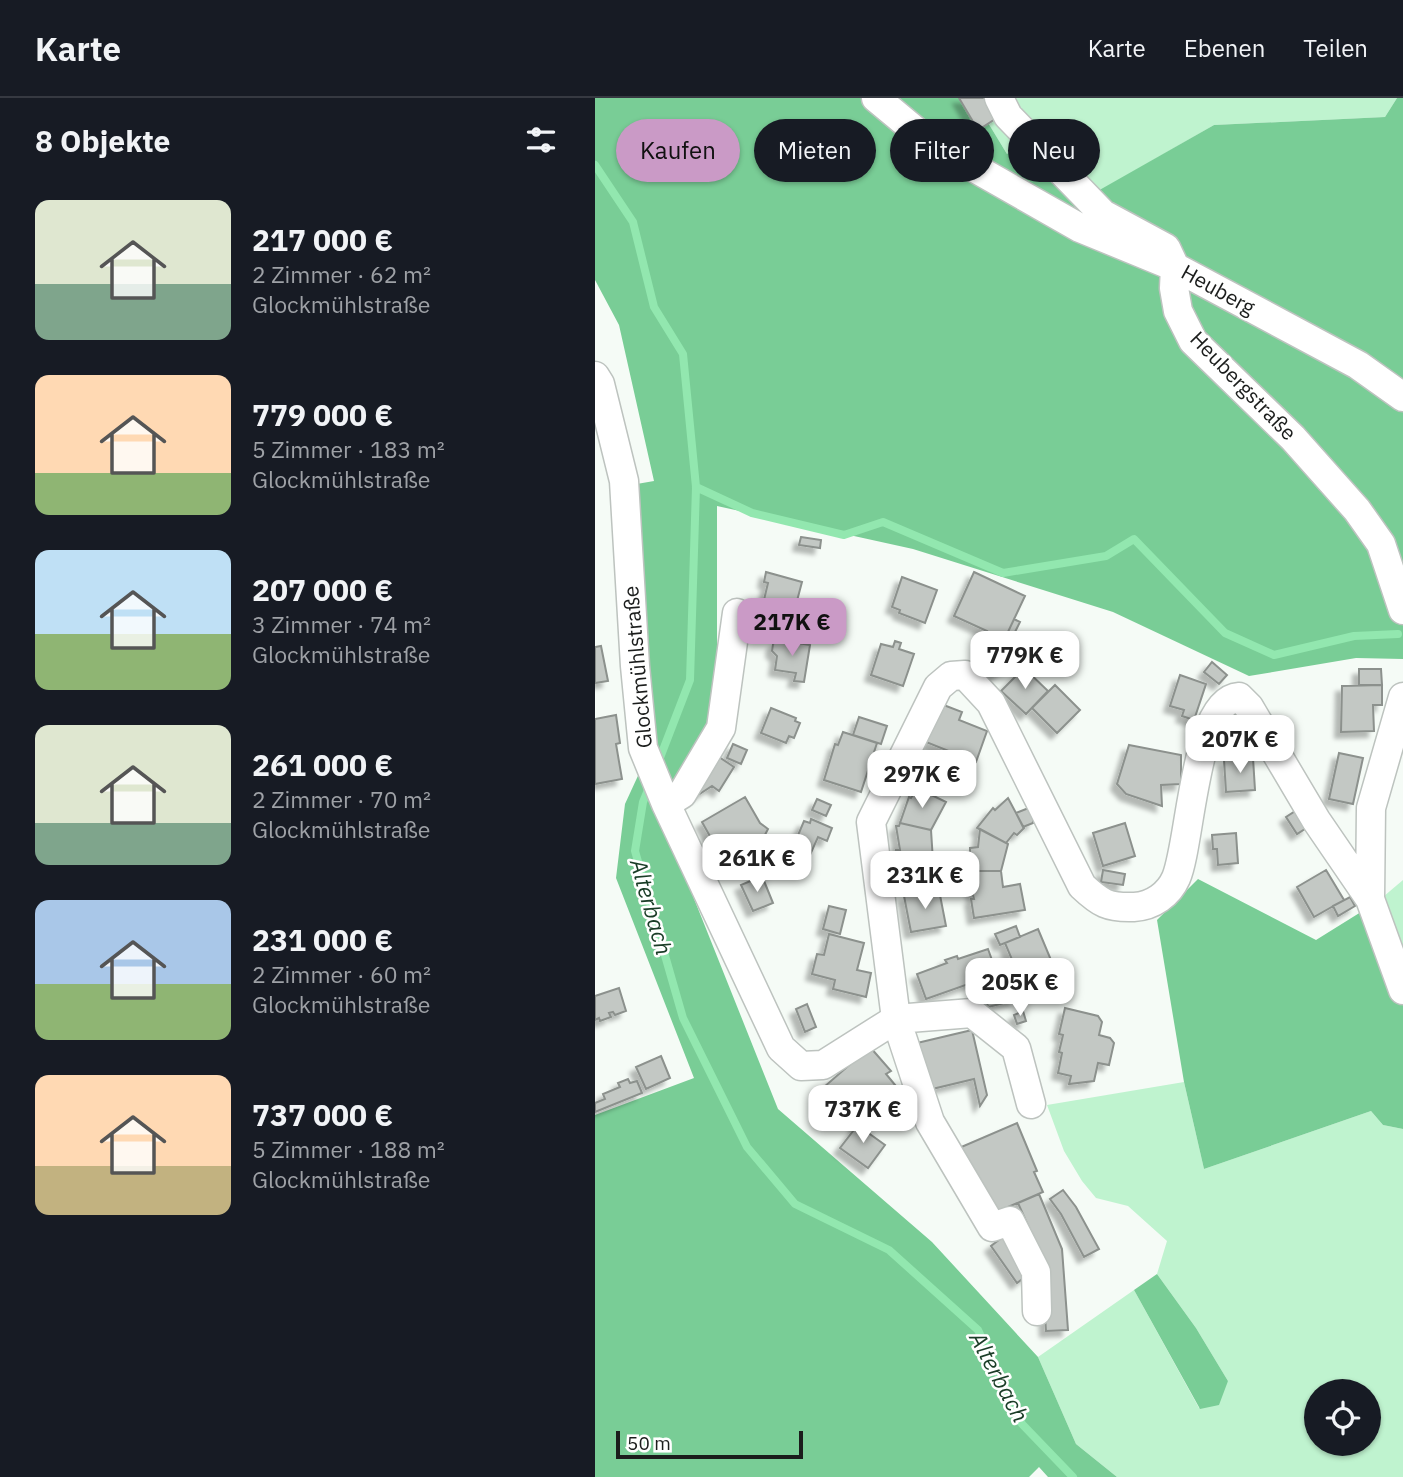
<!DOCTYPE html>
<html lang="de">
<meta charset="utf-8">
<style>
:root{--surface:#171b24;--page:#20242c;--text:#f1f3f6;--muted:#9ea1a6;--line:#363941;--accent:#ca9ac6}
body{margin:0;font-family:"IBM Plex Sans",sans-serif;background:var(--page);color:var(--text);height:100vh;display:flex;flex-direction:column;font-size:26px;white-space:nowrap}
*{box-sizing:border-box;margin:0}
p{font-size:23px;color:var(--muted)}
.icon{flex:none;width:38px;height:38px;fill:none;stroke:currentColor;stroke-width:2;stroke-linecap:round;stroke-linejoin:round}
.map{position:relative;flex:1;overflow:hidden}
.drawer{display:flex;flex-direction:column;background:var(--surface);width:595px}
.drawer>*{flex:none}
.hud{position:absolute;left:21px;top:21px;width:665px;height:63px;display:flex;gap:14px}
.controls{position:absolute;left:709px;top:1281px;display:grid;gap:14px}
.controls a{display:grid;place-items:center;width:77px;height:77px;border-radius:50%;background:var(--surface);box-shadow:0 2px 5px #0004;font-size:35px}
.scale{position:absolute;left:21px;bottom:18px;width:187px;box-sizing:border-box;padding-left:7px;border:4px solid #1b1d1c;border-top:0;font-size:19px;line-height:24px;white-space:nowrap;color:#1b1d1c;-webkit-text-stroke:5px #fff;paint-order:stroke}
.price{position:absolute;translate:-50% -60px;padding:0 16px;border-radius:14px;background:#fff;color:#222;font-size:23px;line-height:46px;filter:drop-shadow(0 2px 4px #0008)}
.price::after{content:'';position:absolute;left:50%;top:42px;width:21px;height:16px;margin-left:-10px;background:inherit;clip-path:polygon(0 0,100% 0,50% 100%)}
.price.active{background:var(--accent);color:#111}
ul{padding:0;list-style:none}
li{display:flex;align-items:center;gap:21px;height:175px;padding:0 35px}
li span{display:grid;place-items:center;flex:none;width:196px;height:140px;border-radius:14px;color:#555}
li>.icon{margin-inline-start:auto}
span .icon{width:84px;height:84px;fill:#fffc;stroke-width:1}
li b{font-size:30px}
h2{display:flex;justify-content:space-between;align-items:center;height:84px;padding:0 35px;font-size:30px}
.pill{padding:0 24px;border-radius:32px;background:var(--surface);box-shadow:0 2px 5px #0004;font-size:24px;line-height:63px}
.pill.active{background:var(--accent);color:#111}
header{display:flex;align-items:center;gap:42px;box-sizing:border-box;height:98px;padding:0 35px;background:var(--surface);border-bottom:2px solid var(--line)}
header strong{font-size:33px}
nav{display:flex;gap:38px;margin-inline-start:auto;font-size:24px}
main{display:flex;flex:1;min-height:0}
.map>svg:first-child{display:block}
</style>
<header>
<strong>Karte</strong>
<nav><a>Karte</a><a>Ebenen</a><a>Teilen</a></nav>
</header>
<main>
<section class="drawer">
<h2>8 Objekte<svg class="icon" aria-label="filters" viewBox="0 0 24 24"><path d="M4 7h16M4 17h16"/><circle cx="9" cy="7" r="2"/><circle cx="15" cy="17" r="2"/></svg></h2>
<ul>
<li><span style="background:linear-gradient(#dfe7d0 60%,#7fa58c 0)"><svg class="icon" aria-label="home" viewBox="0 0 24 24"><path d="M3 11l9-7 9 7M6 9v11h12V9"/></svg></span><div><b>217 000 €</b><p>2 Zimmer · 62 m²</p><p>Glockmühlstraße</p></div></li>
<li><span style="background:linear-gradient(#ffd9b3 70%,#8fb573 0)"><svg class="icon" aria-label="home" viewBox="0 0 24 24"><path d="M3 11l9-7 9 7M6 9v11h12V9"/></svg></span><div><b>779 000 €</b><p>5 Zimmer · 183 m²</p><p>Glockmühlstraße</p></div></li>
<li><span style="background:linear-gradient(#bfe0f5 60%,#8fb573 0)"><svg class="icon" aria-label="home" viewBox="0 0 24 24"><path d="M3 11l9-7 9 7M6 9v11h12V9"/></svg></span><div><b>207 000 €</b><p>3 Zimmer · 74 m²</p><p>Glockmühlstraße</p></div></li>
<li><span style="background:linear-gradient(#dfe7d0 70%,#7fa58c 0)"><svg class="icon" aria-label="home" viewBox="0 0 24 24"><path d="M3 11l9-7 9 7M6 9v11h12V9"/></svg></span><div><b>261 000 €</b><p>2 Zimmer · 70 m²</p><p>Glockmühlstraße</p></div></li>
<li><span style="background:linear-gradient(#a9c7e8 60%,#8fb573 0)"><svg class="icon" aria-label="home" viewBox="0 0 24 24"><path d="M3 11l9-7 9 7M6 9v11h12V9"/></svg></span><div><b>231 000 €</b><p>2 Zimmer · 60 m²</p><p>Glockmühlstraße</p></div></li>
<li><span style="background:linear-gradient(#ffd9b3 65%,#c2b280 0)"><svg class="icon" aria-label="home" viewBox="0 0 24 24"><path d="M3 11l9-7 9 7M6 9v11h12V9"/></svg></span><div><b>737 000 €</b><p>5 Zimmer · 188 m²</p><p>Glockmühlstraße</p></div></li>
</ul>
</section>
<div class="map">
<svg width="808" height="1379" viewBox="0 0 808 1379">
<defs>
<filter id="shadow"><feDropShadow dx="-6" dy="6" stdDeviation="2" flood-color="#0004"/></filter>
</defs>
<rect width="100%" height="100%" fill="#f5fbf6"/>
<!-- green -->
<path fill="#bff3cf" fill-rule="evenodd" d="M378,0h424l-12,19 -171,8 -118,68 -89,-39z
M808,782v90l-26,-68z
M589,984l20,87 167,-58 12,14 20,4v348h-286l-41,-33 -38,-87 96,-67 65,118 29,-27 -32,-53 -39,-54 10,-33 -39,-35 -32,-8 -14,-17 -18,-30 -17,-46zM721,1293h53v53h-53z"/>
<!-- forest -->
<path fill="#79cd96" d="M0,0h378l34,56 39,-24 50,62 118,-67 171,-8 12,-19h6v561l-47,-1 -107,18 -136,-64 -200,-63 -196,-43v205l-54,110 115,288 154,133 106,115 38,87 41,33h-69l-9,-10 -10,10h-434v-362l99,-37 -78,-200 9,-74 23,-50 -17,-269 23,-4 -35,-156 -24,-45z
M603,781l118,61 61,-38 26,68v159l-20,-4 -12,-14 -167,58 -20,-87 -27,-162z
M562,1176l39,54 32,53 -9,24 -19,4 -66,-119z"/>
<g fill="none" stroke-linecap="round" stroke-linejoin="round">
<!-- stream -->
<path stroke="#92e7af" stroke-width="8" d="M0,67l38,57 21,85 29,47 13,133 -6,193 -32,83
M101,389l56,26 92,22 39,-13 120,51 103,-17 28,-17 91,94 49,22 80,-19 44,-2
M55,687l-7,17 -8,49 48,167 64,129 48,57 94,46 89,80 44,94 51,53"/>
</g>
<!-- building -->
<path fill="#c3c8c4" stroke="#8c918d" stroke-width="2" filter="url(#shadow)" d="M364,0h29l12,18 -22,14z
M206,439l20,3 -1,8 -21,-3z
M171,474l36,10 -8,30 -31,-8 5,-21 -4,-1z
M379,474l51,24 -25,53 -18,-8 5,-10 -33,-15z
M307,479l35,13 -12,33 -26,-10 1,-3 -8,-3z
M419,521l6,3 -9,18 3,23 -20,13 -12,-20 16,-8 2,1z
M184,542l31,5 -6,37 -10,-1 2,-8 -21,-3 2,-14 -5,-5 1,-7z
M300,543l6,2 -2,6 15,5 -11,32 -32,-11 10,-31 12,3z
M6,548l7,35 -13,2v-36z
M617,564l15,13 -8,9 -15,-12z
M429,570l24,23 -22,23 -25,-23z
M764,571h22l1,16h-23z
M585,577l26,9 -12,36 -12,-4 2,-6 -14,-4z
M460,587l25,25 -23,23 -25,-25z
M787,587v20h-9l1,26 -33,1 1,-46z
M346,606l21,8 -3,8 28,11 -11,31 -50,-20z
M176,610l25,10 -1,3 5,2 -6,15 -5,-2 -3,7 -25,-10z
M21,617l4,28 -4,1 6,35 -27,5v-65z
M264,619l28,9 -6,18 -28,-9z
M248,634l34,11 -16,49 -37,-12 11,-36 3,1z
M138,646l14,6 -6,14 -14,-6z
M534,647l52,10v29l-20,1 1,21 -36,-12 -9,-10z
M744,655l24,5 -10,46 -24,-5z
M121,657l18,12 -15,24 -7,-5 -17,11z
M658,660l2,32 -29,2 -2,-32z
M322,690l29,14 -15,28 -31,-7 9,-26 2,1z
M150,699l15,26 8,6 -13,25 -9,-10 -15,6 -5,-8 -10,5 -14,-25z
M413,700l16,30 -7,7 -3,-2 -8,10 -29,-15 16,-20 2,2z
M222,701l14,6 -5,11 -14,-6z
M436,709l3,8 -1,8 -10,4 -7,-14z
M702,712l11,17 -11,7 -11,-17z
M216,721l21,9 -5,13 -9,-4 -8,18 -17,-8 11,-26 6,2z
M305,725l31,7 2,31h-21l1,5h-16l-1,-16h4l-4,-24h3z
M530,725l10,33 -32,10 -10,-33z
M385,731l28,15 -7,27h-31v-23l8,-1z
M641,735l2,30 -20,2 -1,-16h-4l-1,-14z
M508,772l22,4 -2,11 -22,-3z
M731,772l18,30 -30,17 -17,-30z
M375,773h31l2,16 17,-3 5,26 -51,8 -3,-19h3l-6,-24 3,-1z
M167,778l11,27 -20,8 -12,-26z
M344,792l7,36 -35,6 -7,-36z
M755,799l5,9 -17,10 -5,-10z
M234,808l17,4 -6,24 -17,-5z
M421,828l4,11 -20,8 -5,-11z
M443,831l13,31 -33,14 -13,-31z
M234,836l35,9 -7,27 14,3 -5,24 -33,-8 2,-9 -23,-6 5,-20 7,1z
M393,851l9,25 -71,25 -9,-25 30,-11 -2,-3 12,-4 1,3z
M418,889l3,13 -28,7 -3,-12z
M24,890l7,23 -11,4 -2,-3 -4,1 2,4 -11,4 -1,-3 -4,2v-24z
M212,906l9,23 -11,5 -9,-23z
M470,910l33,8 4,6 -3,13 11,3 4,5 -5,22 -11,-2 -4,18 -25,3 2,-8 -13,-3 4,-20 -3,-1 4,-17 -4,-1z
M428,913l3,10 -9,3 -3,-9z
M377,932l15,65 -7,11 -6,-27 -46,11 -11,-47z
M275,949l21,24 -5,3 14,17 -42,36 -34,-40z
M66,958l9,22 -24,11 -10,-22z
M33,981l2,4 7,-2 5,12 -47,19v-9l10,-4 -2,-5 17,-7 -2,-4z
M271,1022l5,6 -4,6 18,13 -17,23 -28,-20 17,-22z
M422,1025l20,48 -3,1 9,20 -49,21 -35,-65z
M468,1092l13,17 23,42 -15,8 -23,-43 -11,-15z
M444,1096l23,55 6,81 -22,1 -5,-76 -23,-52z
M409,1138l26,37 -13,10 -26,-37z"/>
<g fill="none" stroke-linecap="round" stroke-linejoin="round">
<!-- minor casing -->
<g stroke="#bdc3bf" stroke-width="31">
<path id="minor" d="M281,0l53,44 151,86 95,39 183,98 45,32
M404,0l9,18 95,98 63,34 9,19 -1,21 4,23 15,30 100,97 64,72 24,34 22,66
M0,278l5,8 24,97 11,185 8,82 23,56 115,244 20,18 22,-1 73,-46 -25,-197 67,-135 13,-11 14,-1 26,28 91,183c18,17 26,22 52,21 19,-1 35,-13 42,-29 15,-34 18,-178 63,-181l10,10 67,113 54,79
M808,599l-32,111 -1,91 33,91
M71,706l16,-10 39,-66 16,-115
M436,1006l-15,-56 -44,-35 -76,6 34,103 62,105 18,-6 26,51 1,39"/>
</g>
<!-- minor -->
<use href="#minor" stroke="#fff" stroke-width="28"/>
</g>
<g text-anchor="middle" stroke-width="5" stroke-linejoin="round" paint-order="stroke">
<!-- street labels -->
<g font-size="21" fill="#1b1d1c" stroke="#fff">
<text transform="translate(623 192) rotate(29)" y="7">Heuberg</text>
<text transform="translate(648 288) rotate(46)" y="7">Heubergstraße</text>
<text transform="translate(43 569) rotate(-95)" y="7">Glockmühlstraße</text>
</g>
<!-- water labels -->
<g font-size="23" font-style="italic" fill="#1a3d27" stroke="#fff">
<text transform="translate(56 809) rotate(74)" y="8">Alterbach</text>
<text transform="translate(404 1279) rotate(62)" y="8">Alterbach</text>
</g>
</g>
</svg>
<div class="controls">
<a><svg class="icon" aria-label="locate" viewBox="0 0 24 24"><circle cx="12" cy="12" r="6"/><path d="M12 2v4M12 18v4M2 12h4M18 12h4"/></svg></a>
</div>
<div class="scale">50 m</div>
<b class="price active" style="left:197px;top:560px">217K €</b>
<b class="price" style="left:430px;top:593px">779K €</b>
<b class="price" style="left:645px;top:677px">207K €</b>
<b class="price" style="left:327px;top:712px">297K €</b>
<b class="price" style="left:162px;top:796px">261K €</b>
<b class="price" style="left:330px;top:813px">231K €</b>
<b class="price" style="left:425px;top:920px">205K €</b>
<b class="price" style="left:268px;top:1047px">737K €</b>
<div class="hud">
<a class="pill active">Kaufen</a>
<a class="pill">Mieten</a>
<a class="pill">Filter</a>
<a class="pill">Neu</a>
</div>
</div>
</main>
